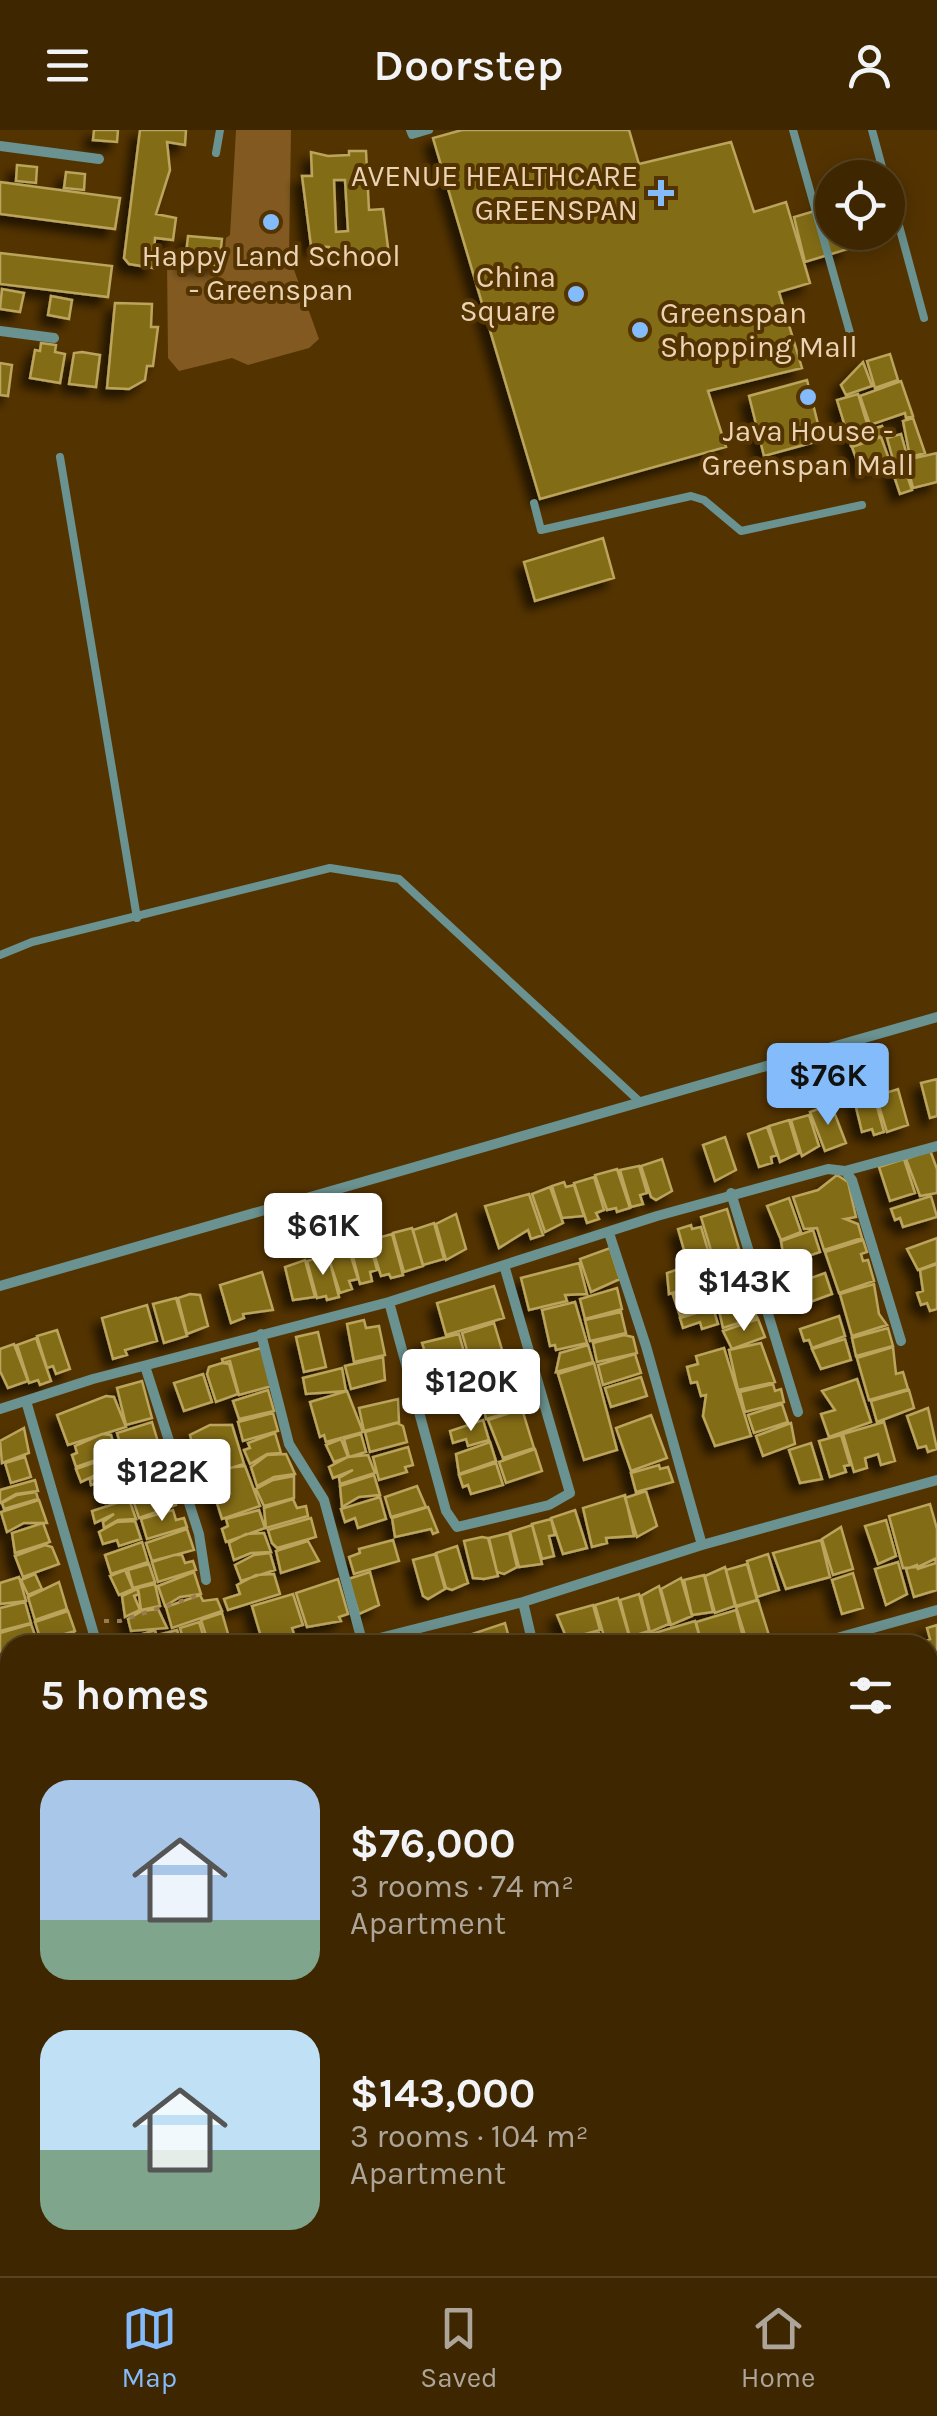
<!DOCTYPE html>
<meta charset="utf-8">
<style>
:root{--surface:#3e2600;--page:#49320f;--text:#f1f3f6;--muted:#ada599;--line:#574322;--accent:#84bbfb}
body{margin:0;font-family:Karla,sans-serif;background:var(--page);color:var(--text);height:100vh;display:flex;flex-direction:column;font-size:38px;white-space:nowrap}
*{box-sizing:border-box;margin:0}
p{font-size:32px;color:var(--muted)}
.icon{flex:none;width:55px;height:55px;fill:none;stroke:currentColor;stroke-width:2;stroke-linecap:round;stroke-linejoin:round}
.map{position:relative;flex:1;overflow:hidden}
.drawer{position:absolute;left:0px;top:1505px;width:938px;height:642px;display:flex;flex-direction:column;background:var(--surface);border-radius:30px 30px 0 0;box-shadow:0 5px 25px #0003,0 0 0 2px var(--line)}
.drawer>*{flex:none}
.controls{position:absolute;left:815px;top:30px;display:grid;gap:20px}
.controls a{display:grid;place-items:center;width:90px;height:90px;border-radius:50%;background:var(--surface);box-shadow:0 5px 25px #0003,0 0 0 2px var(--line);font-size:50px}
.price{position:absolute;translate:-50% -85px;padding:0 22px;border-radius:10px;background:#fff;color:#222;font-size:32px;line-height:65px;filter:drop-shadow(0 2px 5px #0008)}
.price::after{content:'';position:absolute;left:50%;top:60px;width:30px;height:22px;margin-left:-15px;background:inherit;clip-path:polygon(0 0,100% 0,50% 100%)}
.price.selected{background:var(--accent);color:#111}
ul{padding:0;list-style:none}
li{display:flex;align-items:center;gap:30px;height:250px;padding:0 40px}
li span{display:grid;place-items:center;flex:none;width:280px;height:200px;border-radius:30px;color:#555}
li>.icon{margin-inline-start:auto}
span .icon{width:120px;height:120px;fill:#fffc;stroke-width:1}
li b{font-size:42px}
h2{display:flex;justify-content:space-between;align-items:center;height:120px;padding:0 40px;font-size:42px}
header{display:flex;justify-content:space-between;align-items:center;height:130px;padding:0 40px;background:var(--surface);font-size:45px;font-weight:600}
.menu{display:flex;justify-content:space-around;align-items:center;height:140px;border-top:2px solid var(--line);background:var(--surface);font-size:28px;color:var(--muted)}
.menu a{display:grid;justify-items:center;gap:5px}
.menu .selected{color:var(--accent)}
.map>svg:first-child{display:block}
</style>
<header><svg class="icon" aria-label="menu" viewBox="0 0 24 24"><path d="M4 6h16M4 12h16M4 18h16"/></svg>Doorstep<svg class="icon" aria-label="person" viewBox="0 0 24 24"><circle cx="12" cy="8" r="4"/><path d="M4 21q1-7 8-7t8 7"/></svg></header>
<div class="map">
<svg width="937" height="2146" viewBox="0 0 937 2146">
<defs>
<filter id="shadow"><feDropShadow dx="-8" dy="8" stdDeviation="5" flood-color="#0009"/></filter>
</defs>
<rect width="100%" height="100%" fill="#533300"/>
<!-- green -->
<path fill="#825a21" d="M236,0h55l-2,126 30,83 -10,9 -61,17 -16,-7 -53,13 -11,-13 -1,-100 15,-1 2,9 39,2 3,-30 4,-3z"/>
<!-- building -->
<path fill="#836c18" stroke="#bba55c" stroke-width="2.5" fill-rule="evenodd" filter="url(#shadow)" d="M94,0h24l-1,12 -24,-2z
M140,0h46l-1,15 -18,-3 3,28 -14,44 20,4 -3,22 -18,-2 -2,30 -24,-4 -5,-6z
M462,0h167l10,34 92,-22 23,70 32,-10 24,81 -31,9 23,76 -94,23 18,56 -186,52 -107,-361z
M349,21h17l3,59 14,-1 6,46 -59,1 -1,-9 -18,-1 -9,-70h10l-1,-24 17,4 21,-1zM334,50h11l3,51 -12,1z
M17,35l20,2 -1,16 -20,-2z
M66,42l19,2 -1,16 -20,-2z
M0,52l120,16 -5,31 -115,-15z
M832,76v26h12l4,17 -43,13 -11,-45z
M188,106l34,3 -3,27 -34,-2z
M0,123l112,13 -4,31 -108,-13z
M2,159l22,4 -4,19 -20,-3z
M51,166l21,4 -3,19 -21,-4z
M115,173l37,1 -1,23h7l-5,39h-6l-2,14 -16,9 -22,-1z
M41,213l15,2 -1,7 10,2 -5,29 -30,-5 5,-28 5,1z
M82,222l18,3 -4,32 -27,-3 5,-31z
M890,224l8,26 -23,8 -8,-27z
M863,232l9,24 -26,9 -5,-10z
M0,233l12,2 -4,31 -8,-1z
M807,250l15,60 -58,16 -15,-60z
M901,251l12,35 -7,2 -1,-5 -35,12 -10,-29z
M858,264l11,36 13,-4 3,9 -34,11 -14,-46z
M913,288l12,35 -15,4 -7,-36z
M901,304l7,25 -14,4 -7,-25z
M881,307l9,25 -29,10 -9,-25z
M937,323v29l-24,6 -7,-28z
M903,333l9,27 -12,4 -9,-27z
M603,408l11,40 -79,23 -11,-39z
M937,949v37l-7,2 -9,-35z
M898,959l10,36 -21,7 -11,-36z
M869,965l5,1 10,36 -10,3 -2,-6 -10,3 -8,-33z
M831,974l15,39 -21,8 -15,-39z
M809,985l10,31 -17,10 -11,-36z
M789,990l10,33 -19,9 -11,-36z
M767,997l10,28 -6,2 1,6 -13,4 -11,-33z
M725,1007l11,33 -21,11 -12,-36z
M930,1020l7,19v24l-17,3 -14,-37z
M662,1029l10,32 -16,9 -5,-3 -10,-31z
M904,1029l11,34 -25,8 -11,-34z
M639,1036l8,27 -7,2 3,9 -12,3 -11,-37z
M617,1039l13,39 -13,4 -1,-4 -9,2 -12,-35z
M837,1045l11,7 8,35 -11,2 13,5 4,14 -38,12 -7,-22 -13,1 -11,-32 25,-7z
M594,1047l10,33 -8,3 3,6 -12,4 -13,-40z
M564,1052l2,5 8,-2 10,31 -22,2 -10,-32z
M550,1057l13,36 -18,9 -13,-38z
M529,1064l14,41 -12,4 -3,-9 -29,18 -14,-42z
M931,1066l6,21 -34,10 -3,-9 -5,2 -4,-11z
M789,1068l12,34 -20,8 -14,-34z
M727,1079l12,40 -26,8 -12,-40z
M456,1084l10,35 -20,11 -10,-36z
M434,1093l10,36 -21,6 -10,-35z
M691,1095l1,4 9,-2 9,30 -22,7 -10,-35z
M412,1098l11,38 -19,6 -11,-39z
M813,1100l7,22 -35,12 -4,-23z
M392,1104l11,41 -12,3 -2,-4 -8,2 -11,-36z
M937,1108v25l-19,7 -11,-21z
M369,1110l8,30 -7,2 2,9 -12,3 -10,-39z
M863,1110l4,12 -6,2 2,7 5,-1 6,21 -35,12 -14,-41z
M348,1117l10,32 -9,2 3,8 -12,4 -13,-40z
M610,1118l10,31 -29,13 -11,-33z
M740,1123l5,22 -37,9 -5,-21z
M328,1125l11,42 -12,3 -1,-4 -9,2 -10,-37z
M305,1130l10,37 -22,3 -8,-33z
M698,1132l6,21 -35,11 -2,-21z
M579,1133l8,31 -22,1 2,6 -38,9 -8,-32z
M937,1134v45l-7,2 -3,-8 -6,2 -4,-12 6,-2 -3,-21z
M262,1142l11,38 -30,4 1,4 -13,5 -11,-38z
M825,1143l7,21 -30,11 -11,-20z
M749,1145l4,14 -5,6 -31,9 -5,-18z
M704,1154l8,21 -32,11 -7,-21z
M874,1154l5,30 8,11 -35,11 -12,-42z
M494,1156l10,32 -58,17 -9,-32z
M617,1158l5,21 -37,10 -5,-20z
M190,1164l10,1 8,31 -21,8 -9,-36z
M746,1166l11,21 -34,11 -5,-22z
M176,1168l11,38 -23,7 -11,-39z
M575,1172l12,41 -31,7 -1,-5 -5,1 -8,-36z
M147,1175l10,36 -32,9 2,5 -14,4 -11,-41z
M713,1178l5,16 -16,5 -2,-7 -17,6 -3,-10z
M621,1182l5,21 -36,8 -5,-21z
M839,1186l6,20 -33,12 -3,-8 -5,1 -4,-12z
M758,1189l7,18 -33,12 -9,-18z
M364,1190l2,8 13,-2 6,29 -31,7 -7,-38z
M494,1193l9,30 8,-2 3,11 -40,12 -12,-41z
M888,1198l5,18 -37,10 -4,-18z
M57,1200l13,39 -14,5 -3,-8 -6,2 -10,-32z
M318,1202l8,35 -22,5 -8,-35z
M459,1204l12,43 -37,11 -2,-32 -5,2 -5,-15z
M624,1205l9,2 4,16 -40,9 -4,-19z
M36,1208l15,43 -11,4 -2,-5 -9,3 -12,-38z
M845,1209l6,21 -30,9 -9,-20z
M761,1213l14,39 -37,8 -9,-40z
M14,1214l14,37 -20,7 -8,-17v-22z
M588,1215l5,17 -37,10 4,-19z
M893,1217l3,27 7,-2 5,17 -39,11 -12,-42z
M261,1218l11,38 -33,9 -9,-34 -7,2 -1,-4z
M724,1218l27,88 -36,10 -12,-30 3,-21 -5,1 -4,-14 -6,1 -4,-16 11,-3 -2,-8z
M635,1224l6,19 -38,12 -5,-20z
M383,1227l2,23 -34,9 -6,-23z
M222,1233l7,1 9,30 -22,8 -9,-28 2,-7z
M594,1233l23,87 -33,10 -26,-86z
M514,1235l3,13 -9,3 4,15 9,-2 4,14 -39,11 -9,-43z
M342,1238l4,23 -40,3 -3,-16z
M203,1244l9,28 -28,9 -10,-28z
M641,1247l6,19 -36,11 -6,-19z
M857,1249l14,43 -42,15 -8,-23 14,-4 -13,-19z
M142,1251l10,37 -26,7 -9,-37z
M773,1254l2,7 6,-2 3,13 -39,10 -5,-20z
M268,1260l6,21 -35,8 -6,-18z
M909,1260l5,18 -37,14 -6,-21z
M347,1261l16,41 -37,10 -2,-7 -4,2 -10,-35z
M106,1266l8,1 12,30 -58,18 -11,-30z
M398,1269l1,23 -35,9 -5,-23z
M782,1274l6,18 -34,11 -6,-18z
M928,1278l9,41 -9,3 -2,-6 -8,2 -11,-32z
M522,1279l12,39 -31,10 -15,-38z
M273,1283l5,18 -35,10 -5,-19z
M651,1285l16,43 -36,13 -15,-43z
M483,1290l6,20 -21,6 -2,-7 -13,4 -3,-12z
M152,1292l6,20 -35,11 -6,-20z
M884,1292l11,39 -14,4 -3,-11 -13,4 2,10 -13,4 -11,-38z
M397,1293l6,3 4,16 -37,10 -5,-20z
M791,1293l4,21 -32,12 -7,-20z
M210,1295h22l12,39 -43,13 -11,-42z
M24,1298l5,25 -27,10 -2,-22z
M275,1303l6,20 -14,1 -17,10 -6,-14 6,-2 -2,-5z
M102,1304l9,1 5,18 -40,14 -4,-12 5,-2 -2,-7z
M361,1304l5,18 -17,5 -5,-18z
M841,1305l9,30 -6,1 2,6 -16,5 -11,-36z
M341,1309l7,18 -14,5 -8,-17z
M490,1312l6,19 -37,13 -3,-20z
M811,1313l11,36 -22,4 -11,-33z
M154,1316l11,17 -36,12 -6,-20z
M408,1317l5,18 -8,2 2,5 -28,8 -6,-23z
M535,1319l7,22 -36,12 -7,-21z
M286,1324l9,20 -21,3 -17,9 -6,-19 16,-12z
M116,1325l8,19 -33,11 -1,-5 12,-8 -21,10 -5,-13z
M368,1325l7,18 -35,11 -1,-6 14,-8 -20,8 -4,-11 19,-10z
M25,1327l6,20 -20,6 -6,-20z
M496,1333l7,22 -32,9 -3,-9 -5,2 -4,-12z
M166,1334l7,22 -32,9 -3,-8 -6,2 -4,-12z
M659,1335l1,4 8,-2 5,15 -37,10 -5,-19z
M245,1336l15,40 -38,13 -13,-41 17,-10z
M374,1345l6,20 -21,2 -17,10 -2,-21z
M123,1346l5,21 -22,6 -3,-22z
M294,1346v22l-30,8 -8,-17 17,-9z
M35,1350l3,11 -22,3 -16,9v-13z
M417,1356l9,21 -35,10 -6,-20z
M171,1358l5,17 -37,13 -6,-18z
M646,1361l11,35 -20,11 -12,-39z
M36,1362l2,7 -34,10 -2,-6 15,-8z
M625,1365l9,41 -28,2 1,5 -15,4 -9,-39z
M380,1367l6,22 -28,9 -3,-10 -10,4 -4,-13z
M129,1369l7,20 -18,1 -14,8 -1,-6 11,-8 -19,9 -3,-12z
M293,1369l4,9 9,-2 2,10 -42,12 -2,-20z
M39,1370l8,23h-23l-17,9 -6,-20z
M930,1374l7,25v29l-19,9 -15,1 -14,-52z
M428,1377l10,25 -5,2 -2,-5 -36,8 -3,-19z
M173,1380l3,10 8,-2 3,9 -40,12 -6,-20z
M259,1380l6,18 -39,14 -4,-13 6,-3 -2,-7z
M575,1380l12,38 -24,6 -12,-36z
M311,1388l5,19 -39,11 -5,-5 -4,-13z
M551,1389l4,16 -6,1 5,20 -12,3 -10,-35z
M886,1390l10,36 -18,8 -13,-38z
M135,1391l6,18 -22,7 -2,-6 -14,4 -4,-12 18,-10z
M43,1393l7,19 -35,11 -3,-20z
M532,1395l10,39 -23,3 -9,-35z
M841,1397l12,42 -20,6 -11,-36z
M187,1399l7,21 -42,11 -6,-18z
M264,1403l7,19 -20,1 -17,7 -5,-17 17,-9z
M509,1403l8,34 -13,7 -7,-2 -8,-34z
M482,1407l6,1 10,38 -14,3 -11,-1 -9,-37z
M393,1410l6,21 -45,13 -5,-17 11,-4 -1,-4z
M821,1410l9,37 -44,12 -13,-36z
M308,1411l11,20 -38,12 -5,-22z
M142,1412l6,20 -37,12 -6,-19z
M45,1415l7,2 7,17 -36,13 -8,-21z
M457,1416l11,37 -16,7 -6,-2 -10,-35z
M270,1423l5,17 -34,11 -6,-16 19,-10z
M435,1424l10,35 -17,10 -5,-3 -10,-36z
M768,1424l11,36 -22,7 -10,-36z
M174,1425h8l3,8 8,-2 3,9 -38,12 -6,-20z
M935,1429h2v31l-23,7 -8,-28 11,-4 1,4 18,-6z
M898,1432l9,32 -21,11 -11,-36z
M149,1434l6,18 -22,6 -5,-18z
M747,1434l10,36 -21,6 -10,-36z
M725,1437l10,39 -20,7 -10,-37z
M125,1440l8,19 -14,6 -9,-19z
M194,1442l7,22 -21,3 -15,9 -7,-20z
M370,1442l9,33 -20,9 -11,-35z
M853,1443l10,35 -21,6 -10,-34z
M35,1444l7,15 -14,6 -7,-15z
M274,1444l6,20 -52,16 -4,-11 16,-5 -3,-9 19,-10z
M704,1445l9,37 -21,3 -8,-35z
M19,1447l7,24 -26,3v-21z
M681,1448l11,38 -21,9 -10,-36z
M338,1449l10,35 -9,3 2,4 -34,6 -11,-34z
M59,1452l8,27 -32,11 -7,-23z
M155,1454l5,22 -19,4 -3,-22z
M659,1456l10,38 -19,8 -9,-36z
M137,1459l2,5 -5,2 6,14 -15,7 -3,-21z
M293,1464l10,31 -11,3 2,6 -32,6 -10,-34z
M639,1464l10,37 -19,6 -10,-37z
M200,1465l3,6 14,-2 5,12 -50,17 -6,-21z
M618,1468l11,38 -23,7 -11,-38z
M758,1470l14,45h-24l-12,-38z
M25,1472l6,21 -31,8v-23z
M593,1475l7,25 -33,9 -10,-24z
M158,1479l9,19 -36,3 -3,-12 14,-8z
M736,1480l9,35h-43l-6,-23z
M68,1481l7,20 -34,10 -6,-19z
M222,1483l9,31 -22,1 -8,-25z
M695,1491l7,24h-48l-3,-11z
M199,1492l7,23h-21l-5,-17z
M505,1493l6,22h-56l-1,-5z
M31,1494l7,20 -28,1 -10,9v-21z
M937,1495v47l-6,1 -3,-28 -6,-4 8,-2 -3,-11z
M155,1500l4,15h-32l-1,-6z
M177,1500l5,15h-21l-3,-10z
M74,1503l4,12h-37l-1,-2z
M599,1503l7,12h-41l-1,-3z
M650,1503l3,12h-43z
M937,1628v45l-6,2 -3,-44z
M937,1751v59h-2l-7,-26v-31z
M10,1945v27l-10,3v-26z
M5,2067l5,15 -2,33h-8v-46z
M122,2138h38l1,4 -36,4z
M211,2138h46l3,8h-46z
M538,2138h47l3,8h-47z
M657,2138h48l2,8h-47z
M760,2138h30l3,8h-41l-1,-5z
M881,2138h43l3,8h-43z"/>
<g fill="none" stroke-linecap="round" stroke-linejoin="round">
<!-- path -->
<path stroke="#987c52" stroke-width="4" stroke-dasharray="5 8" stroke-linecap="butt" d="M104,1491h16l79,-26"/>
<!-- lane -->
<path stroke="#6a9290" stroke-width="8" d="M410,0l2,5 17,-5
M793,0l59,210
M872,0l13,48
M216,23l4,-23
M888,55l36,133
M60,327l77,461
M534,373l7,27 150,-34 13,4 37,31 121,-26
M0,825l32,-13 298,-74 69,11 240,222"/>
<!-- street -->
<path stroke="#6a9290" stroke-width="10" d="M0,16l99,13
M0,201l54,7
M845,1041l92,-25
M731,1063l67,219
M609,1103l37,113 56,199
M0,1156l937,-269
M389,1172l57,209 11,16 92,-22 21,-12 -66,-228
M261,1204l28,110 35,56 38,141
M145,1236l54,168 7,46
M26,1271l71,244
M0,1279l93,-30 296,-77 268,-86 171,-47 17,2 7,9 49,161
M523,1472l10,43
M352,1515l171,-43 179,-57 235,-65
M812,1515l125,-35
M0,1586l10,26
M928,1613l9,-3
M0,1624l10,-3
M0,1748l10,-3
M0,1818l10,11
M0,1854l10,-3
M0,2002l10,-3
M84,2138l3,8
M444,2138l2,8
M715,2138l4,8
M848,2138l2,8
M3,2140l7,-3
M380,2146l40,-8"/>
</g>
<!-- markers -->
<g fill="#84bbfb" stroke="#533300" stroke-width="4">
<path d="M656 48h10v10h10v10h-10v10h-10v-10h-10v-10h10z"/>
<circle cx="271" cy="92" r="10"/>
<circle cx="576" cy="164" r="10"/>
<circle cx="640" cy="200" r="10"/>
<circle cx="808" cy="267" r="10"/>
</g>
<g text-anchor="middle" stroke-width="8" stroke-linejoin="round" paint-order="stroke">
<!-- poi labels -->
<g font-size="30" fill="#ebd3b5" stroke="#533300" text-anchor="end">
<text x="638" y="56">AVENUE HEALTHCARE<tspan x="638" dy="34">GREENSPAN</tspan></text>
<text x="271" y="136" text-anchor="middle">Happy Land School<tspan x="271" dy="34">- Greenspan</tspan></text>
<text x="556" y="157">China<tspan x="556" dy="34">Square</tspan></text>
<text x="660" y="193" text-anchor="start">Greenspan<tspan x="660" dy="34">Shopping Mall</tspan></text>
<text x="808" y="311" text-anchor="middle">Java House -<tspan x="808" dy="34">Greenspan Mall</tspan></text>
</g>
</g>
</svg>
<div class="controls">
<a><svg class="icon" aria-label="locate" viewBox="0 0 24 24"><circle cx="12" cy="12" r="6"/><path d="M12 2v4M12 18v4M2 12h4M18 12h4"/></svg></a>
</div>
<b class="price selected" style="left:828px;top:998px">$76K</b>
<b class="price" style="left:323px;top:1148px">$61K</b>
<b class="price" style="left:744px;top:1204px">$143K</b>
<b class="price" style="left:471px;top:1304px">$120K</b>
<b class="price" style="left:162px;top:1394px">$122K</b>
<section class="drawer">
<h2>5 homes<svg class="icon" aria-label="filters" viewBox="0 0 24 24"><path d="M4 7h16M4 17h16"/><circle cx="9" cy="7" r="2"/><circle cx="15" cy="17" r="2"/></svg></h2>
<ul>
<li><span style="background:linear-gradient(#a9c7e8 70%,#7fa58c 0)"><svg class="icon" aria-label="home" viewBox="0 0 24 24"><path d="M3 11l9-7 9 7M6 9v11h12V9"/></svg></span><div><b>$76,000</b><p>3 rooms · 74 m²</p><p>Apartment</p></div></li>
<li><span style="background:linear-gradient(#bfe0f5 60%,#7fa58c 0)"><svg class="icon" aria-label="home" viewBox="0 0 24 24"><path d="M3 11l9-7 9 7M6 9v11h12V9"/></svg></span><div><b>$143,000</b><p>3 rooms · 104 m²</p><p>Apartment</p></div></li>
</ul>
</section>
</div>
<nav class="menu">
<a class="selected"><svg class="icon" aria-label="map" viewBox="0 0 24 24"><path d="M3 6l6-2 6 2 6-2v14l-6 2-6-2-6 2zM9 4v14M15 6v14"/></svg>Map</a>
<a><svg class="icon" aria-label="saved" viewBox="0 0 24 24"><path d="M7 4h10v16l-5-4-5 4z"/></svg>Saved</a>
<a><svg class="icon" aria-label="home" viewBox="0 0 24 24"><path d="M3 11l9-7 9 7M6 9v11h12V9"/></svg>Home</a>
</nav>
